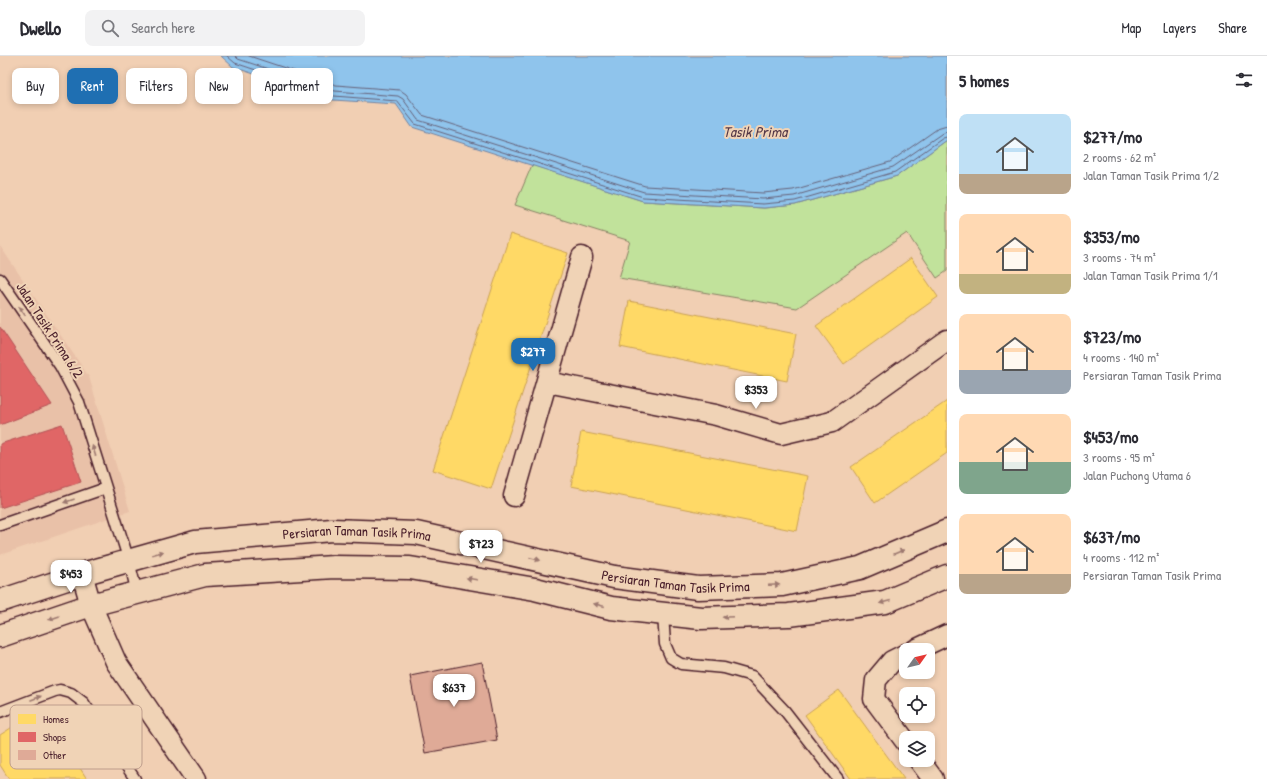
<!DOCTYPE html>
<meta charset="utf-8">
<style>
:root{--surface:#fff;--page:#f2f2f3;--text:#2b2b33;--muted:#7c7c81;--line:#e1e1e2;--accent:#1f6fb2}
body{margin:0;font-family:"Patrick Hand",sans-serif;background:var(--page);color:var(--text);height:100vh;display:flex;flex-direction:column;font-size:15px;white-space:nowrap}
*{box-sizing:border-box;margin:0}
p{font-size:13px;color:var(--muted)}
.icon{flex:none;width:22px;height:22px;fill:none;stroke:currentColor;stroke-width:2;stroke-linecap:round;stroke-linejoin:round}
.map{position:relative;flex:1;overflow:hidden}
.drawer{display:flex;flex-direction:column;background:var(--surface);width:320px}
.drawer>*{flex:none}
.top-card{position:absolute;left:12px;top:12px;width:380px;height:36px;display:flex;gap:8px}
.needle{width:26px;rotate:56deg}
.buttons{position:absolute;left:899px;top:587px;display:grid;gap:8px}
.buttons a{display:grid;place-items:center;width:36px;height:36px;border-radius:8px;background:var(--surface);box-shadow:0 2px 6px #0003;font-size:20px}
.price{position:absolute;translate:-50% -34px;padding:0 9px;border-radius:8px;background:#fff;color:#222;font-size:13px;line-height:26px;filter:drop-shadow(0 1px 2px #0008)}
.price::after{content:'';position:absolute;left:50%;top:24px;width:12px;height:9px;margin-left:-6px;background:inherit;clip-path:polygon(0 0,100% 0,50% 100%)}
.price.on{background:var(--accent);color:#fff}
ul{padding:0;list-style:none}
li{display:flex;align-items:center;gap:12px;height:100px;padding:0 12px}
li span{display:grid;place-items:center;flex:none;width:112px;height:80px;border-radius:8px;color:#555}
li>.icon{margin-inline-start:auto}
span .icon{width:48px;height:48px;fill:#fffc;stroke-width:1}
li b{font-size:17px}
h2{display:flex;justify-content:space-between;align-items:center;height:48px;padding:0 12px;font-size:17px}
.tag{padding:0 14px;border-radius:8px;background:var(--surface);box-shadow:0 2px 6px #0003;font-size:14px;line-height:36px}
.tag.on{background:var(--accent);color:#fff}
header{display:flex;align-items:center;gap:24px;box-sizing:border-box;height:56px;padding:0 20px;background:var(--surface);border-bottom:1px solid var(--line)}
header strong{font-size:19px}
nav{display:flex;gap:22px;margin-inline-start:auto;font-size:14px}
.search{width:280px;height:36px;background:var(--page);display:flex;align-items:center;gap:10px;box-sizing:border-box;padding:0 14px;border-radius:8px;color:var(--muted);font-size:15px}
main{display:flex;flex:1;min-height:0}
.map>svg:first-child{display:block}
</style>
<header>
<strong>Dwello</strong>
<div class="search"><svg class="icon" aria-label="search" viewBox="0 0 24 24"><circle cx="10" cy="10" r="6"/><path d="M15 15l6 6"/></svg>Search here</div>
<nav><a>Map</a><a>Layers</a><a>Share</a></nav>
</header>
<main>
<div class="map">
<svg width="947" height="723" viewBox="0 0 947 723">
<rect width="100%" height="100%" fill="#f1cfb3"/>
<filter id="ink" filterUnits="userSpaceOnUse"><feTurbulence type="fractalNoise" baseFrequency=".025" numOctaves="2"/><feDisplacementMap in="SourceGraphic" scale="8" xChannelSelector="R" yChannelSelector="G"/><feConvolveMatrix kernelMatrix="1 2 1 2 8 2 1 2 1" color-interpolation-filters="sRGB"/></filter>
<g filter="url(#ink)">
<!-- built -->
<path fill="#e9c1a8" d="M0,190l89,131 41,134 -130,44z"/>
<!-- green -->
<path fill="#c1e29b" stroke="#868063" d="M947,84v131l-10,7 -30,-45 -110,75 -178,-30 11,-37 -115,-36 17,-40 111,36 121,7 31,-3 102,-29z"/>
<!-- water -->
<path fill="#8fc4ec" stroke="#73829f" d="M221,0h726v84l-50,36 -102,29 -31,3 -121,-7 -231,-74 -16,-23 -63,-4 -100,-33z"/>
<!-- homes -->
<path fill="#ffd966" stroke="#c9a154" d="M510,178l58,19 -77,236 -58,-19z
M911,202l27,39 -94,67 -28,-38z
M629,245l167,33 -9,47 -167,-34z
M947,345v52l-72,50 -24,-36z
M581,376l227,44 -11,55 -226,-45z
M839,634l65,89h-53l-46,-64z
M42,652l45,71h-78l-9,-14v-30z"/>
<!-- shops -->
<path fill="#e06666" stroke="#b35154" d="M0,271l52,78 -52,20z
M62,368l19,58 -81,26v-64z"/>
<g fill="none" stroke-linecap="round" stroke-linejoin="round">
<!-- shore -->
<path stroke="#666178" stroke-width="1" d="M227,0l8,7 99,33 63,5 18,23 228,73 120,7 32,-3 100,-29 48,-34 4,-1
M235,0l3,3 97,32 63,5 5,3 15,21 226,72 119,7 31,-3 99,-29 48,-33 6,-2
M249,0l87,29 64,5 6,4 16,21 223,71 118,7 30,-3 97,-28 47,-33 10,-3"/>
</g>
<!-- building -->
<path fill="#dfaa97" stroke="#4a1f2b" d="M482,606l15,78 -72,13 -15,-77z"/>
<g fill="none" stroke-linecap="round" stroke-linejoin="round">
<!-- lane casing -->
<g stroke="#4a1f2b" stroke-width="13">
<path id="lane" d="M0,223l60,87 19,36 50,159 8,32
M0,469l106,-37
M663,558l2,30 6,14 10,6 43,4 28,8 33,35 53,68
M0,656l55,-21 5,-1 11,3 13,10 51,76"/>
</g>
<!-- street casing -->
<g stroke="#4a1f2b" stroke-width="23">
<path id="street" d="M547,326l169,33 65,19 51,-12 115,-82
M514,440l68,-239
M82,518l9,31 25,57 80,117
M915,594l32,-15
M906,598l-14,7 -16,19 -2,19 32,43
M919,704l14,19"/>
</g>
<!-- secondary casing -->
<g stroke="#4a1f2b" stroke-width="25">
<g id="secondary">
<path id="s1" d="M0,545l82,-27 113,-32 137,-12 84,3 198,44 84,11 84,-3 78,-17 87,-37"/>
<path d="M0,580l91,-31 114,-30 129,-8 76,1 125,21 76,19 90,10 88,-3 96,-13 62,-26"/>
</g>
</g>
<!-- lane -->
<use href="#lane" stroke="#f0d3b6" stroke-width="10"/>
<!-- street -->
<use href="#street" stroke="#f0d3b6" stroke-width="20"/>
<!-- secondary -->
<use href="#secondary" stroke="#f0d3b6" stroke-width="22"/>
</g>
<!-- one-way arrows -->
<defs><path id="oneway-solid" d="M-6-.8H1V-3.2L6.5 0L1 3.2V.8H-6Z"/></defs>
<g fill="#9d7970">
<use href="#oneway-solid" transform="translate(22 255) rotate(-125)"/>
<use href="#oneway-solid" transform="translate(94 395) rotate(-108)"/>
<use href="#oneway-solid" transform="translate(69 445) rotate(161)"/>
<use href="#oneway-solid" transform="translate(899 496) rotate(-23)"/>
<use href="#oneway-solid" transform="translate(158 497) rotate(-16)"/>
<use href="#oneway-solid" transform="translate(535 503) rotate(13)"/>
<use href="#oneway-solid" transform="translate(472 523) rotate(-170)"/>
<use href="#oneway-solid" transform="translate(774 529) rotate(-2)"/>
<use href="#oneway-solid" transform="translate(885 546) rotate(165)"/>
<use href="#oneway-solid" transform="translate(599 549) rotate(-166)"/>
<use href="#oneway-solid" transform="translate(728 561) rotate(178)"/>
<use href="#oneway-solid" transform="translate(54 562) rotate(161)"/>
<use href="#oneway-solid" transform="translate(36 642) rotate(-21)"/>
</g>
</g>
<g text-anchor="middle" stroke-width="4" stroke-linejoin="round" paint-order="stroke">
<!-- street labels -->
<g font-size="14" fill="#4a1f2b" stroke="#f0d3b6">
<text transform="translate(50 274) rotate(57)" y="5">Jalan Tasik Prima 6/2</text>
<text dy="5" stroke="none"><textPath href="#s1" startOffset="366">Persiaran Taman Tasik Prima</textPath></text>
<text dy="5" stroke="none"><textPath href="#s1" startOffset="690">Persiaran Taman Tasik Prima</textPath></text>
</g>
<!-- water labels -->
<g font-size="15" font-style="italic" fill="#543848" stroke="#f0d3b6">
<text x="755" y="81">Tasik Prima</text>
</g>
</g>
<!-- legend -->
<rect x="10" y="649" width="132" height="64" rx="6" fill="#f0d3b6" stroke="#be9d8c" stroke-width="1"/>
<rect x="18" y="658" width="18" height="10" fill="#ffd966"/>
<rect x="18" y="676" width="18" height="10" fill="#e06666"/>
<rect x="18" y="694" width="18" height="10" fill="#dfaa97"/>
<g font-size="11" fill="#4a1f2b">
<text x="43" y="667">Homes</text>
<text x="43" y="685">Shops</text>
<text x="43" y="703">Other</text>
</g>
</svg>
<div class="buttons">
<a><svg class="needle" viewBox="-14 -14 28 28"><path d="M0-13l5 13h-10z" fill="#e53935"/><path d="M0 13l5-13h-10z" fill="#7c7c81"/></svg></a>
<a><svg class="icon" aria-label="locate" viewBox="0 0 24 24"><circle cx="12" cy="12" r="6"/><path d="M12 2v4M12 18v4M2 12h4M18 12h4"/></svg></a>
<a><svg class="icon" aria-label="layers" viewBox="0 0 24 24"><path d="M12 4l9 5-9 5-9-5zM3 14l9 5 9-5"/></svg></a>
</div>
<b class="price on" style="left:533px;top:316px">$277</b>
<b class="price" style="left:756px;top:354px">$353</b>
<b class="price" style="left:481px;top:508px">$723</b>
<b class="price" style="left:71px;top:538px">$453</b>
<b class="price" style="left:454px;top:652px">$637</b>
<div class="top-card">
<a class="tag">Buy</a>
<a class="tag on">Rent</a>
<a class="tag">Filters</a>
<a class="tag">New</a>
<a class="tag">Apartment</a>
</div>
</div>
<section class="drawer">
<h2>5 homes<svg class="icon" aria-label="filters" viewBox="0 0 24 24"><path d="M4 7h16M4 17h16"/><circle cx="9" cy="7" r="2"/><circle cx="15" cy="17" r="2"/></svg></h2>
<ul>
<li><span style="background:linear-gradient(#bfe0f5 75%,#b9a48a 0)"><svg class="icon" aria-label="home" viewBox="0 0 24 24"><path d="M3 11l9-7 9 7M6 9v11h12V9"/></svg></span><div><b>$277/mo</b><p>2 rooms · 62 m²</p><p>Jalan Taman Tasik Prima 1/2</p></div></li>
<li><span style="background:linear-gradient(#ffd9b3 75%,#c2b280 0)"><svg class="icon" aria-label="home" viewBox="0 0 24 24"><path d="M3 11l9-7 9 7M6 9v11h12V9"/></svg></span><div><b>$353/mo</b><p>3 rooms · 74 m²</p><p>Jalan Taman Tasik Prima 1/1</p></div></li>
<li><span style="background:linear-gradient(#ffd9b3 70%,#9aa5b1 0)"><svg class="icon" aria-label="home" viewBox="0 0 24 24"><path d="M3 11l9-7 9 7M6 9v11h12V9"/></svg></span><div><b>$723/mo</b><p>4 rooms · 140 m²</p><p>Persiaran Taman Tasik Prima</p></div></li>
<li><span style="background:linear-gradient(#ffd9b3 60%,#7fa58c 0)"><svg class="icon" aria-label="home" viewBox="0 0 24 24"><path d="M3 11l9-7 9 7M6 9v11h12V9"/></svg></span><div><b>$453/mo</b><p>3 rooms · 95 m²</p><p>Jalan Puchong Utama 6</p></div></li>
<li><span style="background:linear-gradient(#ffd9b3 75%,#b9a48a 0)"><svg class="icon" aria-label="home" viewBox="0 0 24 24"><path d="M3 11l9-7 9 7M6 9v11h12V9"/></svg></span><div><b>$637/mo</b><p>4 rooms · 112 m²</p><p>Persiaran Taman Tasik Prima</p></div></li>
</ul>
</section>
</main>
